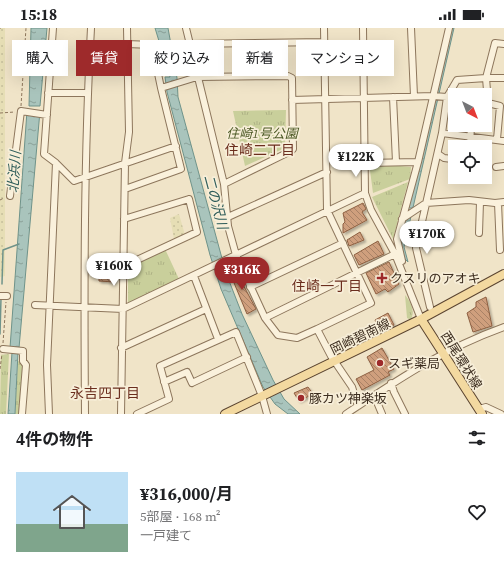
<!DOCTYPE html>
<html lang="ja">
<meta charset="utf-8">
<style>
:root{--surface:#fff;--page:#f2f2f2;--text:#202124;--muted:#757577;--line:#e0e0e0;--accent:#9e2a2b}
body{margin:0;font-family:"Source Serif 4","Noto Sans JP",serif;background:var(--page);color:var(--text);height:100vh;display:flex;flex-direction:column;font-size:15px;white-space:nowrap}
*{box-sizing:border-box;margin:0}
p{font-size:13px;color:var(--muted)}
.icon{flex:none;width:22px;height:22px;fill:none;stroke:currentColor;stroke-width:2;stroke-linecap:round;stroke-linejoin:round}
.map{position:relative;height:386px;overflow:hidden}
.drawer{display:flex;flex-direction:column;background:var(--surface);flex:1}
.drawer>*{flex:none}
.guide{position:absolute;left:12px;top:12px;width:480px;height:36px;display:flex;gap:8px}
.needle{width:26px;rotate:138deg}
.buttons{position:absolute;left:448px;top:60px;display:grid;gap:8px}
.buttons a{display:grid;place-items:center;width:44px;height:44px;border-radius:0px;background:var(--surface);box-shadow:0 4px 16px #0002;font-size:20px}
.price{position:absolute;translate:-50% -34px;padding:0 9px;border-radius:14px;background:#fff;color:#222;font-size:13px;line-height:26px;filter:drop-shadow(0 1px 2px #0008)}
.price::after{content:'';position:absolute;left:50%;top:24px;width:12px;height:9px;margin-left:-6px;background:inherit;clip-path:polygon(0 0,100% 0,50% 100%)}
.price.active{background:var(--accent);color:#fff}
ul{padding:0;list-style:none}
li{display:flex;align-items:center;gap:12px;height:100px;padding:0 16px}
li+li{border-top:1px solid var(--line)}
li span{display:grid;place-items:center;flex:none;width:112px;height:80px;border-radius:0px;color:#555}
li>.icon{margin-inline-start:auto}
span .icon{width:48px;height:48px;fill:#fffc;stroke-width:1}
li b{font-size:17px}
h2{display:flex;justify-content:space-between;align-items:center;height:48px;padding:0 16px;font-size:17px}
.pill{padding:0 14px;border-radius:0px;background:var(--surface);box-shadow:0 4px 16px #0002;font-size:14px;line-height:36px}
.pill.active{background:var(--accent);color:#fff}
.status{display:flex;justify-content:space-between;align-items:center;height:28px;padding:0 20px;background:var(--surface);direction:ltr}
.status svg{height:11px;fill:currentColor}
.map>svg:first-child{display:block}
</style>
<div class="status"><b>15:18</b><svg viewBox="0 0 49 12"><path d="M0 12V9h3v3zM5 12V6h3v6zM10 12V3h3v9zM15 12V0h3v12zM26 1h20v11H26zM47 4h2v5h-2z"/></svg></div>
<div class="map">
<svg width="504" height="386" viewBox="0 0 504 386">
<defs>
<pattern id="farmland-dots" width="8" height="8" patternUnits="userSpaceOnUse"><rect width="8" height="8" fill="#e6deb5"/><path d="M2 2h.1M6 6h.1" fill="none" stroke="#c6bf9b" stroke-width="1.8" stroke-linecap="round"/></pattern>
<pattern id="park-tufts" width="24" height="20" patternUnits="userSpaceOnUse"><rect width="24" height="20" fill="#c9cf9b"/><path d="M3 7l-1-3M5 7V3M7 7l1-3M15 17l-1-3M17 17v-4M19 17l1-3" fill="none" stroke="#aeb285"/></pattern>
<pattern id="water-ripples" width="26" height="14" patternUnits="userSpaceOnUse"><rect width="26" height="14" fill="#a9c4bc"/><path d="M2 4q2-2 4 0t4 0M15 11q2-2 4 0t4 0" fill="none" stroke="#8ba098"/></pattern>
<pattern id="building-back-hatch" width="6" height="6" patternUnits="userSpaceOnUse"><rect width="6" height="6" fill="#cf9f7d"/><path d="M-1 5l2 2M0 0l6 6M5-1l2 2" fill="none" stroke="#a98266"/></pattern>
<filter id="shadow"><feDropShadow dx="2" dy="2" stdDeviation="1" flood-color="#0004"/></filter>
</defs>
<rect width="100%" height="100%" fill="#f0e4c8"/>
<!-- farmland -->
<path fill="url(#farmland-dots)" d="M0,0h5v248l-5,1z
M179,186l6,21 -11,4 -4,-21z"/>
<!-- park -->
<path fill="url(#park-tufts)" d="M286,82l-1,38 -40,18 -12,-55z
M369,135l42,4 -1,12 -37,14z
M408,154l-15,57 -21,-42z
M165,221l14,30 -51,24v-34z
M405,267c6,7 10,15 6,25l-4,-2z
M9,326l-3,60h-6l1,-59z
M18,333l6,2 -3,51h-6z"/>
<!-- water -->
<path fill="url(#water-ripples)" stroke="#6f938a" d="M31,0h16l-7,78h-11z
M155,0h13l9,50 1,19 48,176 16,41 31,66 11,19 16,15h-12l-13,-10 -12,-17 -42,-98 -11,-34 -43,-163 -2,-15h5z
M450,0h4l-50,219 4,15 -5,-5 -4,-17z
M27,83h13l-21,237h-9z
M12,324h6l-3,62h-7z"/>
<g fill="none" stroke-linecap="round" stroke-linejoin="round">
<!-- stream -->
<path stroke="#6f938a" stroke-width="1.5" d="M2,256l1,-34 16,-6
M0,306l1,-36"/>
</g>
<!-- building -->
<path fill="url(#building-back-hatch)" stroke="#8d5f41" filter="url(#shadow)" d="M363,175l3,6 -4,3 5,8 -24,13v-9l2,-2 -2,-9z
M360,204l4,8 -15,6 -2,-6z
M378,213l6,13 -25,11 -5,-10z
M389,234l10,22 -11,8 -3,-3 -9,5 -10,-21z
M232,236l24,45 -9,5 -20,-48z
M99,244l16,1 -1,9 -15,-1z
M486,269l6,29 -19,6 -6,-19 9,-6v-5z
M388,285l6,12 -13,7 -6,-12z
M382,320l12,21 -6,3 2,3 -28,15 -6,-11 18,-9 -7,-13z
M308,359l5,7 -14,7 -5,-8z"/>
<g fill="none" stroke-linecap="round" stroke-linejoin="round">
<!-- minor casing -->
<g stroke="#8d765c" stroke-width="8">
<path id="minor" d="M186,0l38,156 4,42 8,29 29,63 130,-64
M324,0l3,182 44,93 -54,26 14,27 21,31 6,19
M363,0l2,165 6,17 24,44 26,65
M411,0l3,68
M190,16l134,-2
M161,60l36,-11 91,-1 4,2 1,71 -2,2 -67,33
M48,65h40
M393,69l3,65
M292,72l141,-4 14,1
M442,105l62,8
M497,111l3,-33 -12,-3 -2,-25h18
M470,119l1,-22
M438,126l6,4 8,1
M56,135l18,18 102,-35
M366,135l52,-1
M496,139l8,-1
M125,161l56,-20 -20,-81 -9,-43 -25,-1
M10,168l11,-85 26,4
M498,175l2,47
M228,189l99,-45
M402,191l24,-16 43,-3 26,3 9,-1
M479,205l1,-31
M402,233l-5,-22 21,-77 31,-134
M124,238l73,-34 -8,-33 -65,20
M194,248l24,63
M250,259l93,-44
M0,268h7
M35,277l88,4 242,-116
M430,279l-14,-59 26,-115 5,-36 10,-17 29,-2 9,-35 9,1
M265,290l13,17 19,3 20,-9
M121,320l85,-39
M3,321l20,2v10l3,4 -4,49
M164,354l23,-10 5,11 55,-26
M391,355l3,9 11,22
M374,367l8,19
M479,381l7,-2 15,7
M49,386l-2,-49 9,-202 -12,-9 9,-126
M85,386c-1,-129 -1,-257 6,-386
M121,386l4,-251 4,-31 -2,-104
M137,386l32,-15 -9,-33 76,-34 26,64 5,18
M346,386c53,-35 97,-65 158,-87"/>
</g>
<!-- major casing -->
<g stroke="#5b4430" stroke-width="10">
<path id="major" d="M421,291l61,95
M225,386l196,-95 83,-45"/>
</g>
<!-- path -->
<path stroke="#8d765c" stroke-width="1" stroke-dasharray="3 2" stroke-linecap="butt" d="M0,0h1
M21,78l5,-78
M0,85l15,-1
M0,172l4,-2
M3,315l3,-41
M0,341l2,-15"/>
<!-- minor -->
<use href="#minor" stroke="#faf1dc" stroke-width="6"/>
<!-- major -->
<use href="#major" stroke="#f3d9a0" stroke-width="8"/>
</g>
<!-- markers -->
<g fill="#9e2a2b" stroke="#f7eed8" stroke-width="1.5">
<path d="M380 244h4v4h4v4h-4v4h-4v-4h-4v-4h4z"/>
<circle cx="380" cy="335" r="4"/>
<circle cx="301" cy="370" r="4"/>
</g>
<g text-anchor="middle" stroke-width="3.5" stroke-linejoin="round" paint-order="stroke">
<!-- park labels -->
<g font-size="13" font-style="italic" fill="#4d5a26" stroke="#f7eed8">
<text x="262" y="110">住崎1号公園</text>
</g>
<!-- poi labels -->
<g font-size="13" fill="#3d2e20" stroke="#f7eed8" text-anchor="start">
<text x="390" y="255">クスリのアオキ</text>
<text x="388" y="340">スギ薬局</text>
<text x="309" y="375">豚カツ神楽坂</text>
</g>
<!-- street labels -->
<g font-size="13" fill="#3d2e20" stroke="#f7eed8">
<text transform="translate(360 308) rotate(-26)" y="5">岡崎碧南線</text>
<text transform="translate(462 332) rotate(58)" y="5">西尾環状線</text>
</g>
<!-- neighbourhood labels -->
<g font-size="14" fill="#6b2e1e" stroke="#f7eed8">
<text x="260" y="127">住崎二丁目</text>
<text x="327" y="263">住崎一丁目</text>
<text x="105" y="370">永吉四丁目</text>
</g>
<!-- water labels -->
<g font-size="14" font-style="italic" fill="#2f5d5a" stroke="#f7eed8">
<text transform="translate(14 144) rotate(-86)" y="5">北浜川</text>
<text transform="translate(216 174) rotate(75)" y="5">二の沢川</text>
</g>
</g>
</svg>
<div class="buttons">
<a><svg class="needle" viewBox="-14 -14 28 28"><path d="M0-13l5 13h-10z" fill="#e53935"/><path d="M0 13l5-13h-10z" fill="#757577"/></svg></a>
<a><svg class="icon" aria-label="locate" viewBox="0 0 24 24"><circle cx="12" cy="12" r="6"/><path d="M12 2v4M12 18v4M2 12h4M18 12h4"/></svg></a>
</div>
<b class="price" style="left:356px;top:150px">¥122K</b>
<b class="price" style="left:427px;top:227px">¥170K</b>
<b class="price" style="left:114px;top:259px">¥160K</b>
<b class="price active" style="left:242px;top:263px">¥316K</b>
<div class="guide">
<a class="pill">購入</a>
<a class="pill active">賃貸</a>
<a class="pill">絞り込み</a>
<a class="pill">新着</a>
<a class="pill">マンション</a>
</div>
</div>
<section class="drawer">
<h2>4件の物件<svg class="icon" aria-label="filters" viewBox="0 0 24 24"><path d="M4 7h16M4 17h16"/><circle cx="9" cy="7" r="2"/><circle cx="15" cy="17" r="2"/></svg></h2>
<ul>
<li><span style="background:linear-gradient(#bfe0f5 65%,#7fa58c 0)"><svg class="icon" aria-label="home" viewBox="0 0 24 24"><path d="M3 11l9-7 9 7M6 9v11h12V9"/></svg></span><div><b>¥316,000/月</b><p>5部屋 · 168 m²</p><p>一戸建て</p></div><svg class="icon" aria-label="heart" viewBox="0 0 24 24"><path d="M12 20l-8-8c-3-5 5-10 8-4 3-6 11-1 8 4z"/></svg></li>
</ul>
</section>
